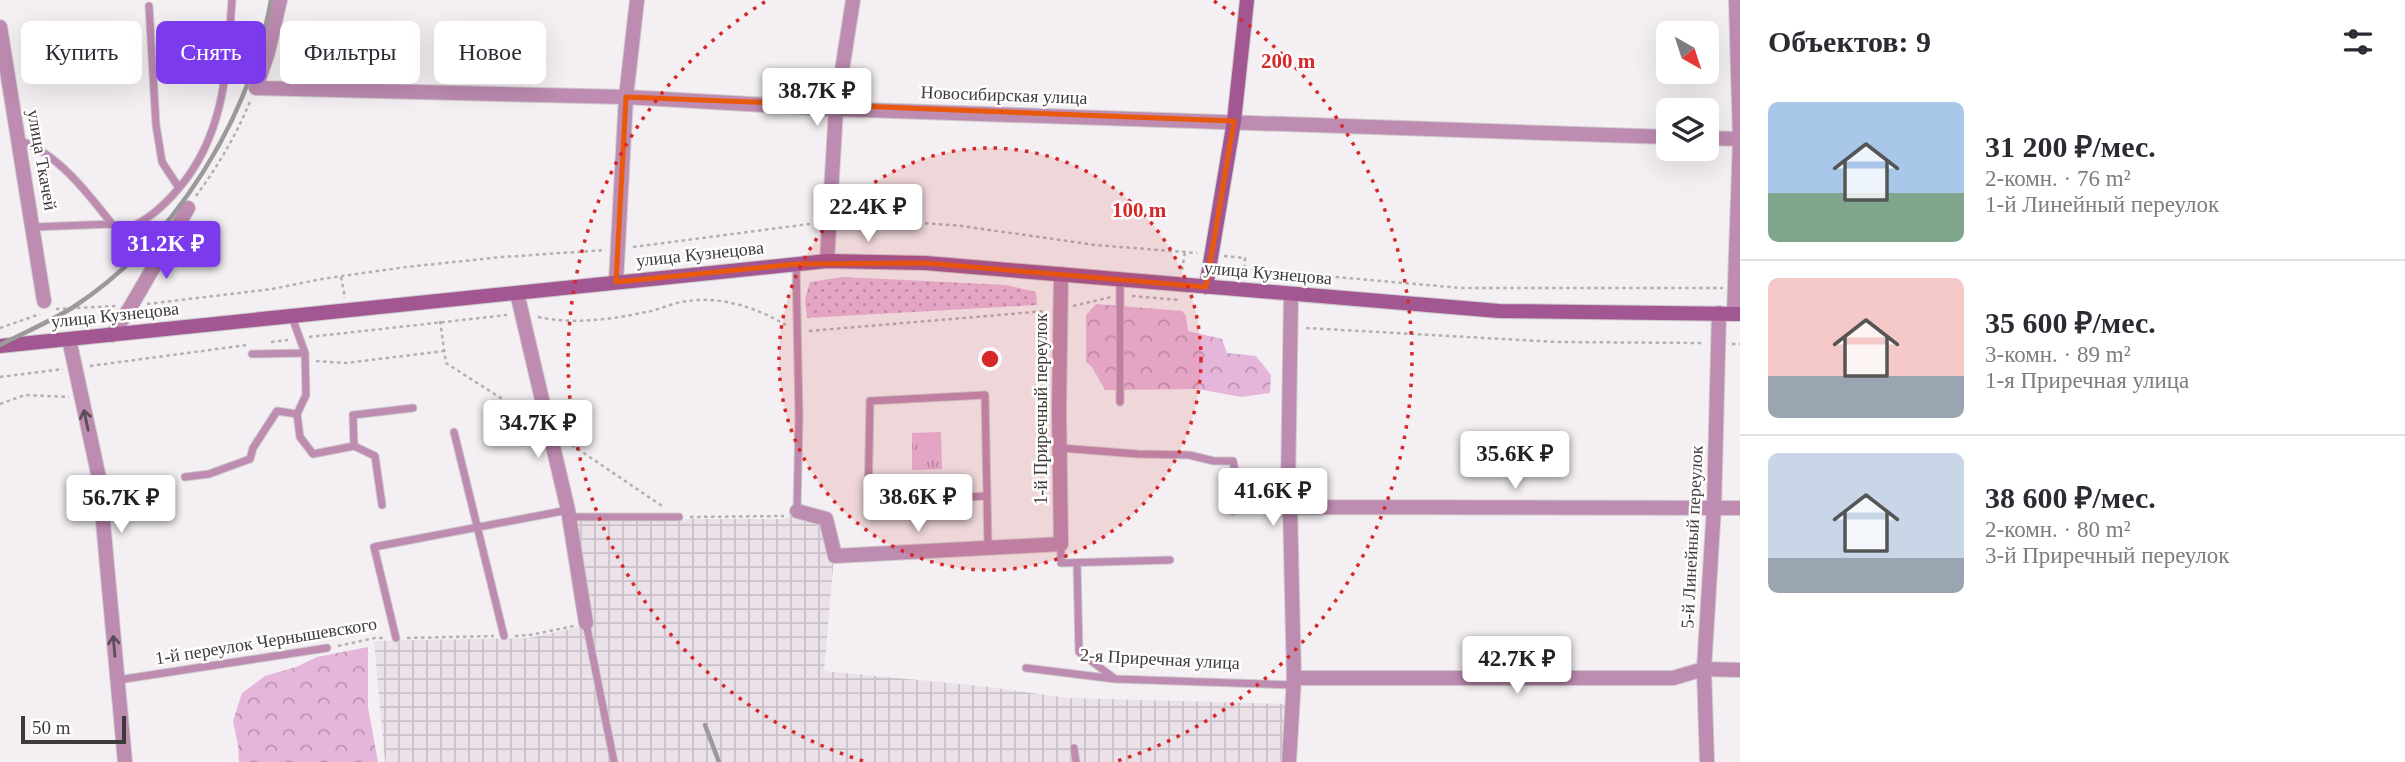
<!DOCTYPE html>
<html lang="ru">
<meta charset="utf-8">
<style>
:root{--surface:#fff;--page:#f7f7f7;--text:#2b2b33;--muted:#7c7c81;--line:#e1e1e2;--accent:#7c3aed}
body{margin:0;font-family:"Times New Roman",serif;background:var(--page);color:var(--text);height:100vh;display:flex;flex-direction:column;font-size:26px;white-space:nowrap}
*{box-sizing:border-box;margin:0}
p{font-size:23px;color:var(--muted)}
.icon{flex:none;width:38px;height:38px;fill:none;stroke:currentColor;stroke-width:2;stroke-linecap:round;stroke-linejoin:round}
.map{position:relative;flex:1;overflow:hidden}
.sheet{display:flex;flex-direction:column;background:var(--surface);width:665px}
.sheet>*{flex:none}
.hud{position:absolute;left:21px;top:21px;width:665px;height:63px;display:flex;gap:14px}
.needle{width:46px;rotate:141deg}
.tools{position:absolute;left:1656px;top:21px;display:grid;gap:14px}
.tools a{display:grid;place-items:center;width:63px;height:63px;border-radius:10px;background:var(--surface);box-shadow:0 7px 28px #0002;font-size:35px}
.scale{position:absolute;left:21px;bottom:18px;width:105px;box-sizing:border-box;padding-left:7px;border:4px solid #3c3a3b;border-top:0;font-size:19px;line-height:24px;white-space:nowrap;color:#3c3a3b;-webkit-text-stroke:5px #fffdfe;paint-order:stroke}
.price{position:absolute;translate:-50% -60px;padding:0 16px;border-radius:7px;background:#fff;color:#222;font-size:23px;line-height:46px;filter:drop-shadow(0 2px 4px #0008)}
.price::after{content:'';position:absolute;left:50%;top:42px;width:21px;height:16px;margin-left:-10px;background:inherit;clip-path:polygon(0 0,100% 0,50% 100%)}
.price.on{background:var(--accent);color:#fff}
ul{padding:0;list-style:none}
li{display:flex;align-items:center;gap:21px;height:175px;padding:0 28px}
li+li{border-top:2px solid var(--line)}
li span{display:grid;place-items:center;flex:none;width:196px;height:140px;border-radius:10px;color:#555}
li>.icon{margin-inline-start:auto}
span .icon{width:84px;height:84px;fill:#fffc;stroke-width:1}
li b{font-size:30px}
h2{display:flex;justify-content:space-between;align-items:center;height:84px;padding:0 28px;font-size:30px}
.tag{padding:0 24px;border-radius:10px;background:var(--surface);box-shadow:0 7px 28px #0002;font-size:24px;line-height:63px}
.tag.on{background:var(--accent);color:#fff}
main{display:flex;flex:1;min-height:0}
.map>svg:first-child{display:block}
</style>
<main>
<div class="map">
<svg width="1740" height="762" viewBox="0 0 1740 762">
<defs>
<pattern id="industrial-grid" width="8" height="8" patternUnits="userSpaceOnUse" patternTransform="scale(1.75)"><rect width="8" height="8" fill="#ebe1e8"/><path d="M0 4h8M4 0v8" fill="none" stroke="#cac2c8"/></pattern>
<pattern id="grass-dots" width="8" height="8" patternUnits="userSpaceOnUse" patternTransform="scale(1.75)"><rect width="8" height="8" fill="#e6b5da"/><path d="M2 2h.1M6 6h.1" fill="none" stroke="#bc94b2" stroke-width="1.8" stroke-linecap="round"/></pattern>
<pattern id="forest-crowns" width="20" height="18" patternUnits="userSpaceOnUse" patternTransform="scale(1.75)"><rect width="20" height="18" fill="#e6b5da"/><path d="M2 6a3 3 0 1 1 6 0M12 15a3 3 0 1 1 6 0" fill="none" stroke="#bc94b2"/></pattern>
<pattern id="park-tufts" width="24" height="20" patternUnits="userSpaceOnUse" patternTransform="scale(1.75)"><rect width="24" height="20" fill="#e6b5da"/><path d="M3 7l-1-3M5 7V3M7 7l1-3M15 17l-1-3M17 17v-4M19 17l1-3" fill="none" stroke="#bc94b2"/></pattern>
</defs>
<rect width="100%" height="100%" fill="#f3eff2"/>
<!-- industrial -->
<path fill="url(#industrial-grid)" d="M797,513l28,7 9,37 -10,114 157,15 87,12 222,6 -3,58h-902l-11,-121 155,-3 59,-13 -17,-106h213z"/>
<!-- grass -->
<path fill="url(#grass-dots)" d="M843,277l163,8 30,7 1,13 -230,13 -2,-19 5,-17z"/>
<!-- forest -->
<path fill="url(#forest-crowns)" d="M1096,304l86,7 4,5 2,15 34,8 5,14 29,3 15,19 -1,18 -29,4 -43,-8 -93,1 -13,-23 -6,-5v-47z
M368,647v60l10,55h-139l-1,-17 -5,-24 9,-28 23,-17 31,-9 21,-10z"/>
<!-- park -->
<path fill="url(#park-tufts)" d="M941,432l1,37 -30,1v-37z"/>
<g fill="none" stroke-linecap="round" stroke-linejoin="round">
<!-- lane casing -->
<g stroke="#cecbcd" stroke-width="9">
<path id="lane" d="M19,140c39,14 68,52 93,84
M179,188c46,-54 48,-120 53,-188
M34,227l78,-3 13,6c23,-10 38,-23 54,-42l-17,-26 -6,-37 -7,-119
M796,264l3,153 -2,94
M1120,280v122
M292,317l13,36 1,42 -9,19 3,23 13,17 41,-8 -1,-31 60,-7
M252,354l53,-1
M454,432l50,204
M354,446l21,10 7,49
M1060,448l78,6 51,1 25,6h19l4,20 -4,30
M185,477l24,-3 41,-15 3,-11 24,-37 20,3
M987,496l-119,6 2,-101 115,-6 3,152
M569,517h110
M1061,544v19l109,-3
M1077,563l2,89 35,26
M586,623l28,139
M396,638l-22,-91 194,-37
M1026,668l89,11 179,6
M118,680l209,-32
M1074,748l2,14"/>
</g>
<!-- street casing -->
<g stroke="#cecbcd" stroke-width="16">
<path id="street" d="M280,0l-12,52 -12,36 370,9 210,12 832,28
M0,27l44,274
M1706,138l34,1
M827,261l9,-152 17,-109
M616,282l10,-185 11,-97
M517,293l51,217 18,113
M1734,314l6,-175 -4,-139
M112,335l19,-29 57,-98
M69,339l30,139 26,284
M1290,507l450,1
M797,511l29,8 9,37 226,-12 -2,-133 2,-137
M1294,678h379l31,-9 36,1
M1289,762l5,-84 -4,-171 -2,-22 3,-190
M1707,762l-3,-93 10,-162 5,-194"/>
</g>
<!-- secondary casing -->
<g stroke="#cecbcd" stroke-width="16">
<path id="secondary" d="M1206,287l28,-166 13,-121
M0,346l827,-85 98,2 574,48 241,3"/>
</g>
<!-- path -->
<path stroke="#b3b0b2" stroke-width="2.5" stroke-dasharray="3.5 3.5" stroke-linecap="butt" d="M196,196c22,-30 41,-62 55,-97
M841,221h55l66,5 133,19 102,8
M633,247l184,-24
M1224,256l21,2 -1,18
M1245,269l216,19h262
M1182,270l3,-18
M341,277l4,21
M1132,296l47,4
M147,304l125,-15 50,-10 84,-12 96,-10 104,-7
M1073,306l38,-9
M56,309l60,-3
M538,317c37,8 76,2 113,-6 12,-3 24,-9 37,-10 34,-5 69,7 98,24
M440,321l6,42 86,55
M0,328l40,-14
M1306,328l251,14 147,1
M809,331l237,-20
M309,337l198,-22
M271,342l17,-2
M1732,344h8
M316,361l30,2 98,-12
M90,366l157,-21
M0,377l63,-8
M0,404l25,-9 44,2
M566,441l96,65
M690,517l94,-1
M515,636l15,-1 44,-9
M407,638l87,-2
M338,646l37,-8h11"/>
<!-- lane -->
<use href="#lane" stroke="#be8bb1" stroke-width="7"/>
<!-- street -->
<use href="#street" stroke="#be8bb1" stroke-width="14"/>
<!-- secondary -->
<use href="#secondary" stroke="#a25792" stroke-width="14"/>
<!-- rail -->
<path stroke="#9c999b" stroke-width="4.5" d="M0,345c25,-13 52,-24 75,-39 101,-67 175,-188 196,-306
M705,725l14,37"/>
</g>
<!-- one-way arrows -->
<defs><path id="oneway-shaft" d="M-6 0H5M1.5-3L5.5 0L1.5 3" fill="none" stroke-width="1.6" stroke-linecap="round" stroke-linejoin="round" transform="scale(1.75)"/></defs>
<g stroke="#5c4e58">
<use href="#oneway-shaft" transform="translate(86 420) rotate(-102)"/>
<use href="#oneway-shaft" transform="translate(114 646) rotate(-95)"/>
</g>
<!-- marked area -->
<path fill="none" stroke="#e8590c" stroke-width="5" stroke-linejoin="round" d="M626,97l608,24 -28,166 -281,-24 -129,1 -180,18z"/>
<!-- distance rings -->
<circle cx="990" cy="359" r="211" fill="#d62828" fill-opacity=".12"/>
<g fill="none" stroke="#d62828" stroke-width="3.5" stroke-dasharray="3.5 7">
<circle cx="990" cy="359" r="211"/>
<path d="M863 761A422 422 0 0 1 766 1M1214 1A422 422 0 0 1 1117 761"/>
</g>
<g text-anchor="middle" stroke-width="5" stroke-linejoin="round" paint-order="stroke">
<!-- street labels -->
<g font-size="18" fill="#3c3a3b" stroke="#fffdfe">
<text transform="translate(1004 95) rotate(2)" y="6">Новосибирская улица</text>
<text transform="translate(42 160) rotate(80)" y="6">улица Ткачей</text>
<text transform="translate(700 254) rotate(-6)" y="6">улица Кузнецова</text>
<text transform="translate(1268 273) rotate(5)" y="6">улица Кузнецова</text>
<text transform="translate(115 315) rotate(-6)" y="6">улица Кузнецова</text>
<text transform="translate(1041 409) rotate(-90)" y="6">1-й Приречный переулок</text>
<text transform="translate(1692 537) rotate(-87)" y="6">5-й Линейный переулок</text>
<text transform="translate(266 641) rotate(-9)" y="6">1-й переулок Чернышевского</text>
<text transform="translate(1160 659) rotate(3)" y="6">2-я Приречная улица</text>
</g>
</g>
<circle cx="990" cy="359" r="10" fill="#d62828" stroke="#fffdfe" stroke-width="3.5"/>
<g font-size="21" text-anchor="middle" font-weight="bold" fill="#d62828" stroke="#fffdfe" stroke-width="5" stroke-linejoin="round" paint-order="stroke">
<text x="1288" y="68">200 m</text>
<text x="1139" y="217">100 m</text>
</g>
</svg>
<div class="tools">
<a><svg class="needle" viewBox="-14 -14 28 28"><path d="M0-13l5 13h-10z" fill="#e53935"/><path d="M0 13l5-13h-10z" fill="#7c7c81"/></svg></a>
<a><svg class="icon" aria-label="layers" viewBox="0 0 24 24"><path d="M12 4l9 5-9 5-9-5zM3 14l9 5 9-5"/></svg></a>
</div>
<div class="scale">50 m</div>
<b class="price" style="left:817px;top:128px">38.7K ₽</b>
<b class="price" style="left:868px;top:244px">22.4K ₽</b>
<b class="price on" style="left:166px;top:281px">31.2K ₽</b>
<b class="price" style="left:538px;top:460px">34.7K ₽</b>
<b class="price" style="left:1515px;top:491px">35.6K ₽</b>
<b class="price" style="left:1273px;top:528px">41.6K ₽</b>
<b class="price" style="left:918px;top:534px">38.6K ₽</b>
<b class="price" style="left:121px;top:535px">56.7K ₽</b>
<b class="price" style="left:1517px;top:696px">42.7K ₽</b>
<div class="hud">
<a class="tag">Купить</a>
<a class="tag on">Снять</a>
<a class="tag">Фильтры</a>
<a class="tag">Новое</a>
</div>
</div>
<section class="sheet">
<h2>Объектов: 9<svg class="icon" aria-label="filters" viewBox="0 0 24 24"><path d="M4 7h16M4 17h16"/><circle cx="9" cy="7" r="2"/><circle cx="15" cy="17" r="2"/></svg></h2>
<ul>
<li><span style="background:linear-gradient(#a9c7e8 65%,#7fa58c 0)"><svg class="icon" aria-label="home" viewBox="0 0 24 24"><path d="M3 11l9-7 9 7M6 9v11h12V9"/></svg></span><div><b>31 200 ₽/мес.</b><p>2-комн. · 76 m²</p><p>1-й Линейный переулок</p></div></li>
<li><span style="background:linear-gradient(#f6c9c9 70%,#9aa5b1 0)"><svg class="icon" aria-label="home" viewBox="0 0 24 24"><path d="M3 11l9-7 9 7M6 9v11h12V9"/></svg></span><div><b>35 600 ₽/мес.</b><p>3-комн. · 89 m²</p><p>1-я Приречная улица</p></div></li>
<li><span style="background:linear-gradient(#c9d6e8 75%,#9aa5b1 0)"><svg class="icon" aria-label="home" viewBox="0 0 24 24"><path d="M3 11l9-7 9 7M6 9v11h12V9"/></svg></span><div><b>38 600 ₽/мес.</b><p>2-комн. · 80 m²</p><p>3-й Приречный переулок</p></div></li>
</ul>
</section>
</main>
